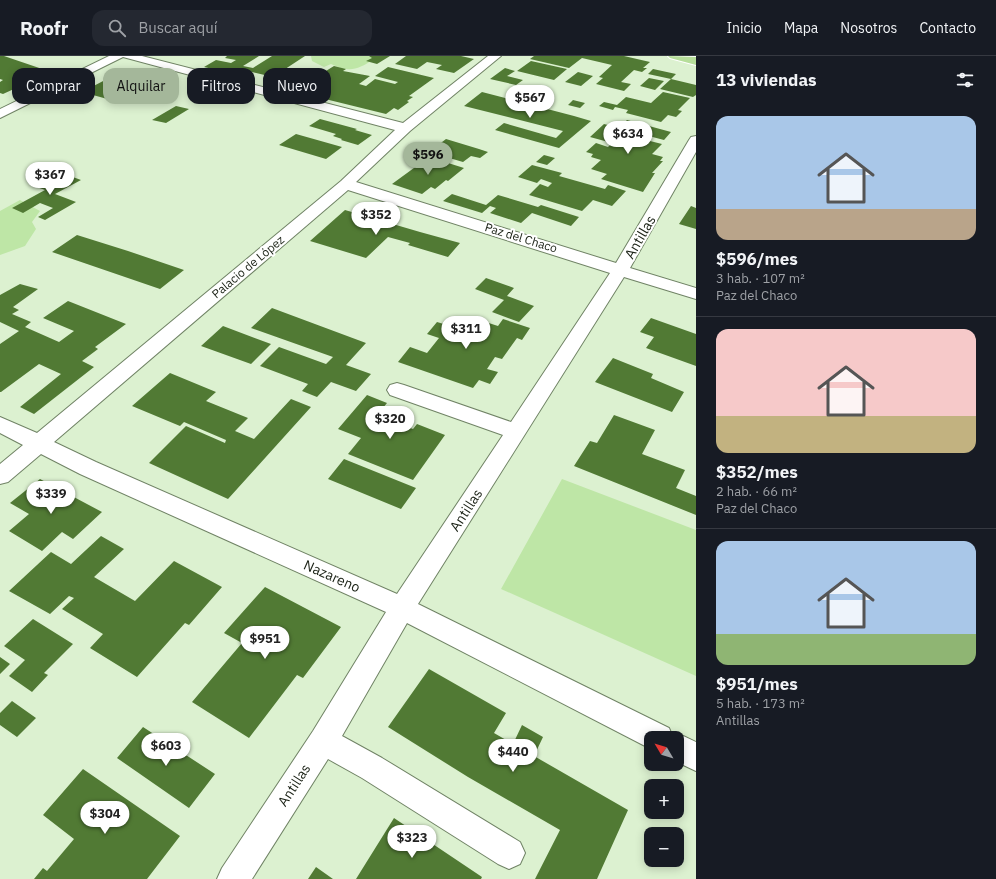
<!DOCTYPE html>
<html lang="es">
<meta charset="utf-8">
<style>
:root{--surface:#171b24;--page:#242831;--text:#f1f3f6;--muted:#9ea1a6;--line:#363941;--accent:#a4b79a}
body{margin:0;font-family:"IBM Plex Sans",sans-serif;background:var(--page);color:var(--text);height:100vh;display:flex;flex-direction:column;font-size:15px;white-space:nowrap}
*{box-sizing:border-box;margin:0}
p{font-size:13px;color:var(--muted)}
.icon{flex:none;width:22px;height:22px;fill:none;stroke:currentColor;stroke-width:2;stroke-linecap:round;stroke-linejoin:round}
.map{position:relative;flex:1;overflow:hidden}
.drawer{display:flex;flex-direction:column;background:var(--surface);width:300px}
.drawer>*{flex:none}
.guide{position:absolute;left:12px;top:12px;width:380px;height:36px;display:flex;gap:8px}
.needle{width:26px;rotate:308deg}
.controls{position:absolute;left:644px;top:675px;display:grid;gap:8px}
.controls a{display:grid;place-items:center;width:40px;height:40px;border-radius:8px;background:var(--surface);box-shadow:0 2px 10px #0003;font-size:20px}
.price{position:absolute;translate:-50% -34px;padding:0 9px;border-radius:14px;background:#fff;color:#222;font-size:13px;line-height:26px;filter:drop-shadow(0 1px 2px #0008)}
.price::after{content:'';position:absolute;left:50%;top:24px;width:12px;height:9px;margin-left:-6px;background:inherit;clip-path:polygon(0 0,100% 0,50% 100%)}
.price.active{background:var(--accent);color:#111}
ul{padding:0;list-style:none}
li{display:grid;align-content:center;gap:8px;height:212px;padding:0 20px}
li+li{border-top:1px solid var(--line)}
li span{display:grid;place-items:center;height:124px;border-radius:12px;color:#555}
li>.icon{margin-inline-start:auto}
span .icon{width:72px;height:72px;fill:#fffc;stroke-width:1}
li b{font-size:17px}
h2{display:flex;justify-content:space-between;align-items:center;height:48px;padding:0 20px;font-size:17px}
.chip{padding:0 14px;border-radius:12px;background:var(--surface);box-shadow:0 2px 10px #0003;font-size:14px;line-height:36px}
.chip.active{background:var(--accent);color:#111}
header{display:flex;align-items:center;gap:24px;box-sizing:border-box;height:56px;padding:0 20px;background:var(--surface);border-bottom:1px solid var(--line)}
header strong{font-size:19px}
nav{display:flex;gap:22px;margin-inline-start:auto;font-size:14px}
.search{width:280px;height:36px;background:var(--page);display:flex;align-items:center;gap:10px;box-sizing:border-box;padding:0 14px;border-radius:12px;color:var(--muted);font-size:15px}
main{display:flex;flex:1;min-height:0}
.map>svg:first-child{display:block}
</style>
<header>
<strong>Roofr</strong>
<div class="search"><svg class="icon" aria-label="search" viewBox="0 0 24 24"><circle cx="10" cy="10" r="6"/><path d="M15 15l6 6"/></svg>Buscar aquí</div>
<nav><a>Inicio</a><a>Mapa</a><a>Nosotros</a><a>Contacto</a></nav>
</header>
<main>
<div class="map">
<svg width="696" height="823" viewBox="0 0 696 823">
<rect width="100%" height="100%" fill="#dcf1d0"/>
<!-- green -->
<path fill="#bee6a6" d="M311,0h63v3c-17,11 -24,14 -43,5l-7,3 -12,-6z
M20,144l20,11 -8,11 4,7 -11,17 -25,9v-44z
M562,423l134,51v146l-195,-87z"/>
<!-- building -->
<path fill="#517a34" d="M0,0h4l47,16 -48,22 -3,-1v-11l3,-2 -3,-1z
M227,0h32l-16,10 10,2 19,-12h33l-32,21 -25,-6 -8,4 -36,-8 12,-7 15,3 5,-3 -11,-2z
M390,0l-13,8 -11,-3 6,-3 -3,-2z
M406,0h55l13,3 -20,14 -18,-4 6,-4 -15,-3 -10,7 -22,-5z
M534,0h90l26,6 -7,6h4l-5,4 -8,-2 -13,12 10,2 -7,7 -28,-7 7,-6 -4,-1 13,-12 -30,-7 -13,10 -39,-9z
M531,5l36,8 -13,11 -37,-9z
M334,10l12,3 -3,2 27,5 -11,8 7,2 9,-7 20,5 3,-2 -23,-6 13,-9 46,11 -25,18 4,1 -6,4 2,1 -11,8 -4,-2 -8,6 -65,-16 2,-1 -15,-4 4,-2 -19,-5 13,-8 7,1z
M505,12l10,3 -8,5 16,4 -7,5 -26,-6z
M653,13l23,5 -5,5 -23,-5z
M578,16l15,4 -12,10 -16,-4z
M649,22l15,3 -9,9 -15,-4z
M107,23l8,2 26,8 -13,7 -5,-2 -12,6 -29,-8z
M671,23l25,6v10l-3,2 -33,-8z
M482,36l92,24 17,5 -32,27 -64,-18 9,-7 52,15 7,-7 -99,-25z
M663,36l27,6 -12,12 4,1 -6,6 -8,-2 -7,7 -35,-9 2,-3 -13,-3 -2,3 -14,-4 5,-4 13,3 9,-8 25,6z
M573,44l12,3 -5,5 -12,-3z
M176,50l13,3 -23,14 -14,-3z
M320,63l37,10 -2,1 17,5 -14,10 -17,-5 1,-1 -9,-3 3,-2 -27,-8z
M627,64l44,12 -7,8 -38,-10 -4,4 40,10 -10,10 11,3 -3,4h3l-11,12h3l-12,19 -42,-13 6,-5 -16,-5 10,-9 -10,-3 2,-3 -7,-2 10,-9 12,4 4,-4 -22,-6 14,-13 15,4z
M296,78l46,13 -16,12 -47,-14z
M446,83l33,10 9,3 -8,6 -9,-2 -8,6 -34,-10z
M544,99l11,3 -8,7 -11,-3z
M429,101l35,11 -16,13 -2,-1 -11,9 -4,-2 -9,7 -30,-10z
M532,109l30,8 -3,3 46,13 3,-4 18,6 -14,15 -19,-6 -11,11 -53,-16 11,-11 8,3 4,-4 -11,-4 -4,4 -19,-6z
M62,117l19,7 -26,14 21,8 -31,18 -7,-3 15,-9 -13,-5 -17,10 -11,-5 33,-18 -8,-3z
M452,138l34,11 12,-10 40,12 3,-2 38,12 -8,9 -39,-13 -11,10 -31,-10 6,-5 -6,-2 -8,7 -39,-12z
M691,150l5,2v21l-17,-5z
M345,154l75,22 40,11 -12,14 -40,-12 2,-2 -22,-6 -22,21 -56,-17z
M77,179l51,16 56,19 -24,19 -108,-37z
M486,222l28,10 -7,8 27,10 -15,16 -27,-10 12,-12 -29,-11z
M20,228l18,5 -25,18 6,3 -7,4 19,8 -6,5 34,15 15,-11 -31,-13 25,-17 58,23 -31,23 3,2 -16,12 12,6 -60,47 -14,-7 41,-33 -22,-10 -38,28h-1v-48l19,-13 -19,-9v-27z
M272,252l94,35 -20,22 25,9 -15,17 -25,-9 -14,15 -15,-6 6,-7 -48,-18 19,-19 47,17 7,-7 -82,-29z
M467,260l31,10 5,-7 27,9 -8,12 -5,-2 -15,21 -7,-2 -8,12 11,3 -8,12 -11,-4 -6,8 -75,-26 12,-15 17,6 12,-15 -12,-4 10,-12 20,6z
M651,262l45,16v32l-50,-18 8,-11 -14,-5z
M223,270l48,18 -20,20 -50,-18z
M613,302l40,16 -2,4 33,14 -12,20 -77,-30z
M170,317l46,19 -10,9 42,17 -13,13 19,8 37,-40 20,8 -83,92 -79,-36 37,-37 39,17 1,-3 -42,-18 -4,4 -48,-20z
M367,339l20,8 -18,22 4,2 8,-10 32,12 4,-5 28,11 -32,45 -65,-26 13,-16 -23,-9z
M614,359l41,15 -13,24 43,16 -9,18 20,8v19l-122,-49 16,-25 7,2z
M344,403l72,29 -15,21 -73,-30z
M40,423l62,33 -29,27 -11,-7 -20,19 -33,-20 20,-17 -19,-11z
M101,480l23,13 -30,28 41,24 39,-40 48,26 -33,38 -4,-2 -48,54 -47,-29 13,-14 -41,-25 12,-11 -5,-2 -19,18 -41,-23 42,-39 20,12z
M265,531l76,40 -38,51 -6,-3 -48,63 -57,-36 50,-59 -18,-10z
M33,563l40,25 -29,29 4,2 -16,17 -23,-16 16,-16 -21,-14z
M0,601l10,7 -10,10z
M429,613l77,44 -12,20 19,11 9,-19 21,12 -9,19 94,54 -31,69h-62l25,-49 -92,-53 -80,-50z
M12,645l24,17 -19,19 -17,-12v-12z
M143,671l72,47 -26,34 -72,-50z
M83,713l97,67 -33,43h-113l9,-11 4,3 27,-32 -31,-24z
M394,762l88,59 -1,2h-125z
M316,811l17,12h-25z"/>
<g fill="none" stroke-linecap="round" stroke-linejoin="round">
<!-- minor casing -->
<g stroke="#708365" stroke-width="2">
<path id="minor" d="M109,0h33l261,67 85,-67h13l-91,75 -54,51 260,81 73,-123 2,-3 5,-1v16l-66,116 66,20v11l-72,-22 -206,327 251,124 3,7 5,-2 19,9v29l-19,-9v-24h-26v10h-2l-242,-125 -65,113 40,22 138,84 5,11 -5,11 -11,5 -11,-5 -136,-86 -34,-19 -76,120h-35l5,-11 91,-137 73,-119 -306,-138 -39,-20 -33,28 -8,2v-20l23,-19 -23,-12v-16l37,16 304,-252 54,-51 -272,-73 -123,61v-9zM348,134l262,83 -99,149 -107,-37 -7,-2 -7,2 -3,5 3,5 113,40 -106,159 -301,-132 -42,-20z"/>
</g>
<!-- major casing -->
<g stroke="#fff" stroke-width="2">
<path id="major" d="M668,0l28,1v8l-26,-7z"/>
</g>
<!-- minor -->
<use href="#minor" fill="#fff" fill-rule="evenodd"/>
<!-- major -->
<use href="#major" fill="#b6de9a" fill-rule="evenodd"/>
</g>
<g text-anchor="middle" stroke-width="4" stroke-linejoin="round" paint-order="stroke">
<!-- far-street labels -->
<g font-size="12" fill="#1a2115" stroke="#fff">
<text transform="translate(521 182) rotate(17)" y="4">Paz del Chaco</text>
<text transform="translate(248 211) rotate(-40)" y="4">Palacio de López</text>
</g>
<!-- street labels -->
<g font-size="14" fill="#1a2115" stroke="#fff">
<text transform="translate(640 181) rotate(-60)" y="5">Antillas</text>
<text transform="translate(466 454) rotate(-57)" y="5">Antillas</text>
<text transform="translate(332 520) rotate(24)" y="5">Nazareno</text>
<text transform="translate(294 729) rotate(-57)" y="5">Antillas</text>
</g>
</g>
</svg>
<div class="controls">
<a><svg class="needle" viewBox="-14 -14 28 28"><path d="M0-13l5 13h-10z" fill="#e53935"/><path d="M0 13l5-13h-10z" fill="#9ea1a6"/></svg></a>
<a>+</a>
<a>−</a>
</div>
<b class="price" style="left:530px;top:63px">$567</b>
<b class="price" style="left:628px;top:99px">$634</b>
<b class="price active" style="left:428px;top:120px">$596</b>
<b class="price" style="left:50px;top:140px">$367</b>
<b class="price" style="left:376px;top:180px">$352</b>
<b class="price" style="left:466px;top:294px">$311</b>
<b class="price" style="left:390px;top:384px">$320</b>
<b class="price" style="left:51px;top:459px">$339</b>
<b class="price" style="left:265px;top:604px">$951</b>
<b class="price" style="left:166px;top:711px">$603</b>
<b class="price" style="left:513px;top:717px">$440</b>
<b class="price" style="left:105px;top:779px">$304</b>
<b class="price" style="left:412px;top:803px">$323</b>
<div class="guide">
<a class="chip">Comprar</a>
<a class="chip active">Alquilar</a>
<a class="chip">Filtros</a>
<a class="chip">Nuevo</a>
</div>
</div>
<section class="drawer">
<h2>13 viviendas<svg class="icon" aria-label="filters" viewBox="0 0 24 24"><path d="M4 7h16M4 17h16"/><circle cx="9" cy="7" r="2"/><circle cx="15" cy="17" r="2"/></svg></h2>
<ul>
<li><span style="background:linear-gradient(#a9c7e8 75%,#b9a48a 0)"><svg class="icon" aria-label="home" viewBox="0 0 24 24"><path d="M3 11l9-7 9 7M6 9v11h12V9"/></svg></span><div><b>$596/mes</b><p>3 hab. · 107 m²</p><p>Paz del Chaco</p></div></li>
<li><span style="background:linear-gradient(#f6c9c9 70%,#c2b280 0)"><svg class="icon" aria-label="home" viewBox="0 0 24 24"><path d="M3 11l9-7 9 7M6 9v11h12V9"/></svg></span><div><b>$352/mes</b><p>2 hab. · 66 m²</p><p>Paz del Chaco</p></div></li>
<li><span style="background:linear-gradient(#a9c7e8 75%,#8fb573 0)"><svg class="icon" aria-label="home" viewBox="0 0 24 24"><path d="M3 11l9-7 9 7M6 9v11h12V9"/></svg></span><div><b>$951/mes</b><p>5 hab. · 173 m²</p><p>Antillas</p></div></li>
</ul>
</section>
</main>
